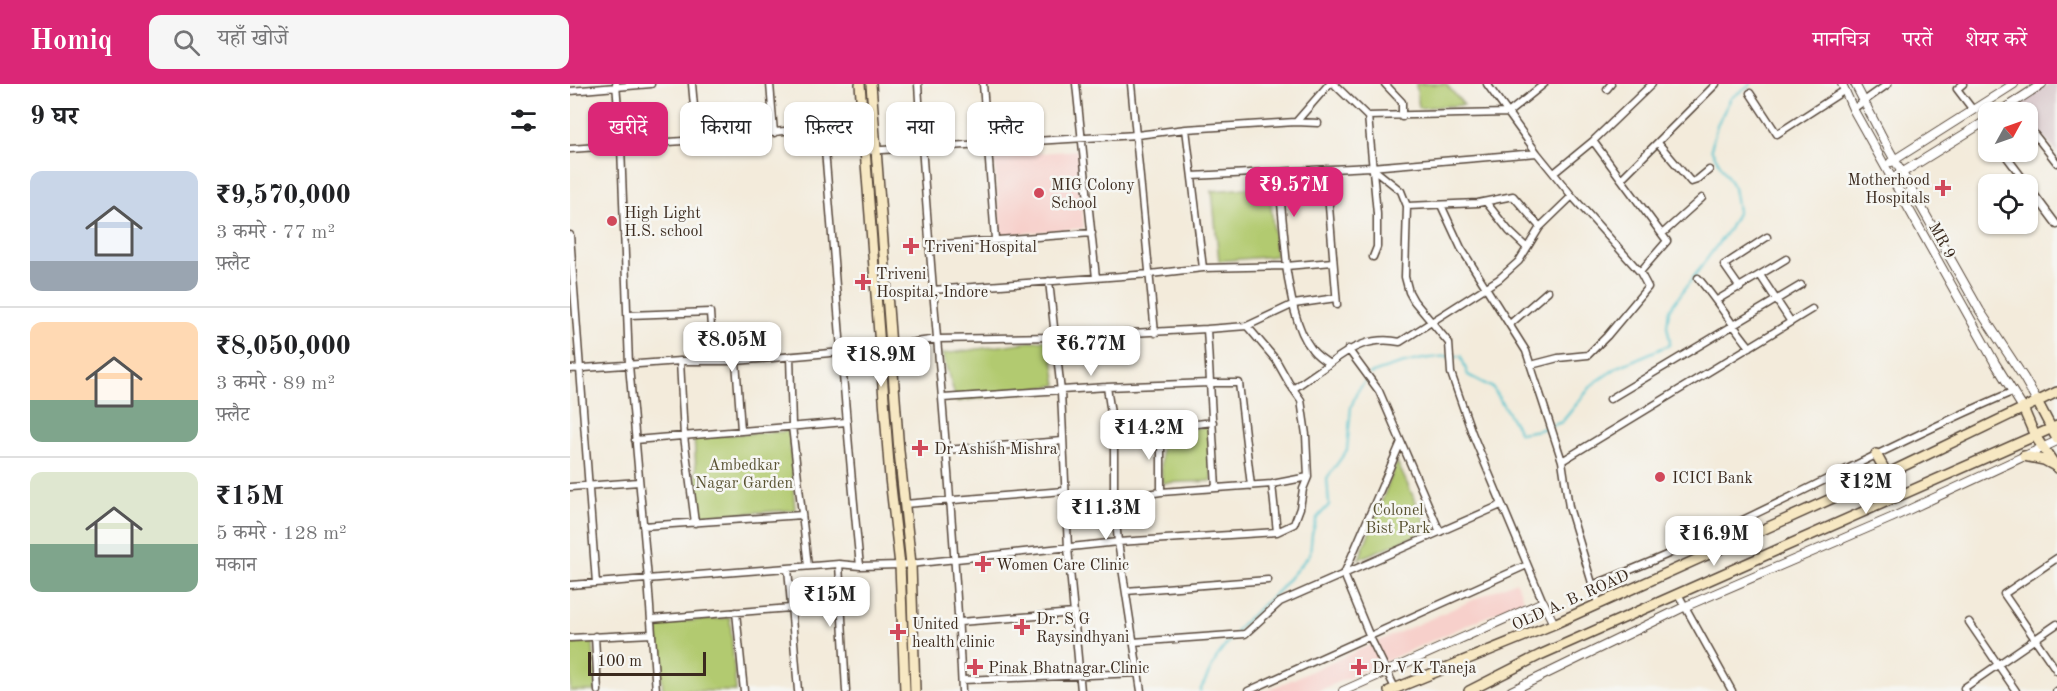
<!DOCTYPE html>
<html lang="hi">
<meta charset="utf-8">
<style>
:root{--surface:#fff;--page:#f6f6f6;--text:#202124;--muted:#757577;--line:#e0e0e0;--accent:#db2777}
body{margin:0;font-family:"Old Standard TT","Noto Serif Devanagari",serif;background:var(--page);color:var(--text);height:100vh;display:flex;flex-direction:column;font-size:22px;white-space:nowrap}
*{box-sizing:border-box;margin:0}
p{font-size:20px;color:var(--muted)}
.icon{flex:none;width:33px;height:33px;fill:none;stroke:currentColor;stroke-width:2;stroke-linecap:round;stroke-linejoin:round}
.map{position:relative;flex:1;overflow:hidden}
.details{display:flex;flex-direction:column;background:var(--surface);width:570px}
.details>*{flex:none}
.top-card{position:absolute;left:18px;top:18px;width:570px;height:54px;display:flex;gap:12px}
.needle{width:39px;rotate:50deg}
.tools{position:absolute;left:1408px;top:18px;display:grid;gap:12px}
.tools a{display:grid;place-items:center;width:60px;height:60px;border-radius:12px;background:var(--surface);box-shadow:0 2px 4px #0004;font-size:30px}
.scale{position:absolute;left:18px;bottom:15px;width:118px;box-sizing:border-box;padding-left:6px;border:3px solid #3b2a1e;border-top:0;font-size:16px;line-height:21px;white-space:nowrap;color:#3b2a1e;-webkit-text-stroke:4px #f6f6f2;paint-order:stroke}
.price{position:absolute;translate:-50% -51px;padding:0 14px;border-radius:12px;background:#fff;color:#222;font-size:20px;line-height:39px;filter:drop-shadow(0 2px 3px #0008)}
.price::after{content:'';position:absolute;left:50%;top:36px;width:18px;height:14px;margin-left:-9px;background:inherit;clip-path:polygon(0 0,100% 0,50% 100%)}
.price.selected{background:var(--accent);color:#fff}
ul{padding:0;list-style:none}
li{display:flex;align-items:center;gap:18px;height:150px;padding:0 30px}
li+li{border-top:2px solid var(--line)}
li span{display:grid;place-items:center;flex:none;width:168px;height:120px;border-radius:12px;color:#555}
li>.icon{margin-inline-start:auto}
span .icon{width:72px;height:72px;fill:#fffc;stroke-width:1}
li b{font-size:26px}
h2{display:flex;justify-content:space-between;align-items:center;height:72px;padding:0 30px;font-size:26px}
.tag{padding:0 21px;border-radius:12px;background:var(--surface);box-shadow:0 2px 4px #0004;font-size:21px;line-height:54px}
.tag.selected{background:var(--accent);color:#fff}
header{display:flex;align-items:center;gap:36px;box-sizing:border-box;height:84px;padding:0 30px;background:var(--accent);color:#fff}
header strong{font-size:28px}
nav{display:flex;gap:33px;margin-inline-start:auto;font-size:21px}
.search{width:420px;height:54px;background:var(--page);display:flex;align-items:center;gap:15px;box-sizing:border-box;padding:0 21px;border-radius:12px;color:var(--muted);font-size:22px}
main{display:flex;flex:1;min-height:0}
.map>svg:first-child{display:block}
</style>
<header>
<strong>Homiq</strong>
<div class="search"><svg class="icon" aria-label="search" viewBox="0 0 24 24"><circle cx="10" cy="10" r="6"/><path d="M15 15l6 6"/></svg>यहाँ खोजें</div>
<nav><a>मानचित्र</a><a>परतें</a><a>शेयर करें</a></nav>
</header>
<main>
<section class="details">
<h2>9 घर<svg class="icon" aria-label="filters" viewBox="0 0 24 24"><path d="M4 7h16M4 17h16"/><circle cx="9" cy="7" r="2"/><circle cx="15" cy="17" r="2"/></svg></h2>
<ul>
<li><span style="background:linear-gradient(#c9d6e8 75%,#9aa5b1 0)"><svg class="icon" aria-label="home" viewBox="0 0 24 24"><path d="M3 11l9-7 9 7M6 9v11h12V9"/></svg></span><div><b>₹9,570,000</b><p>3 कमरे · 77 m²</p><p>फ़्लैट</p></div></li>
<li><span style="background:linear-gradient(#ffd9b3 65%,#7fa58c 0)"><svg class="icon" aria-label="home" viewBox="0 0 24 24"><path d="M3 11l9-7 9 7M6 9v11h12V9"/></svg></span><div><b>₹8,050,000</b><p>3 कमरे · 89 m²</p><p>फ़्लैट</p></div></li>
<li><span style="background:linear-gradient(#dfe7d0 60%,#7fa58c 0)"><svg class="icon" aria-label="home" viewBox="0 0 24 24"><path d="M3 11l9-7 9 7M6 9v11h12V9"/></svg></span><div><b>₹15M</b><p>5 कमरे · 128 m²</p><p>मकान</p></div></li>
</ul>
</section>
<div class="map">
<svg width="1487" height="607" viewBox="0 0 1487 607">
<rect width="100%" height="100%" fill="#f6f6f2"/>
<filter id="ink" filterUnits="userSpaceOnUse"><feTurbulence type="fractalNoise" baseFrequency=".0167" numOctaves="2"/><feDisplacementMap in="SourceGraphic" scale="12" xChannelSelector="R" yChannelSelector="G"/><feConvolveMatrix kernelMatrix="1 2 1 2 8 2 1 2 1" color-interpolation-filters="sRGB"/></filter>
<filter id="wash" filterUnits="userSpaceOnUse"><feTurbulence type="fractalNoise" baseFrequency=".008" numOctaves="4" result="noise"/><feDisplacementMap in="SourceGraphic" scale="24" xChannelSelector="R" yChannelSelector="G"/><feGaussianBlur stdDeviation="1.35" result="paint"/><feColorMatrix in="noise" values="0 0 0 0 0 0 0 0 0 0 0 0 0 0 0 0 0 1.4 0 .05"/><feComposite in="paint" operator="in"/></filter>
<g filter="url(#wash)">
<rect width="100%" height="100%" fill="#f3ebdb"/>
<!-- built -->
<path fill="#f7d0cb" d="M508,66l6,78 -83,7 -7,-78z
M946,497l8,19 -206,91h-52z"/>
<!-- industrial -->
<path fill="#d2bec2" d="M1479,0h8v69l-29,-34v-7h-5l-6,-7z"/>
<!-- green -->
<path fill="#b2ca70" stroke="#767a47" stroke-width="1.5" d="M846,0h30l18,21 -45,3z
M699,102l7,70 -57,5 -7,-70z
M480,255l7,46 -100,17 -15,-48z
M640,343l2,54 -50,2 -2,-54z
M219,347l6,79 -96,6 -5,-79z
M827,378l32,68 -70,29z
M160,534l6,73h-73l-6,-68z
M23,558l3,49h-26v-48z"/>
<g fill="none" stroke-linecap="round" stroke-linejoin="round">
<!-- stream -->
<path stroke="#56c3ce" stroke-width="2" d="M800,290c29,-11 59,-19 91,-18l7,19 25,13 27,45 19,-3 23,-8 31,-38 25,-17 51,-22 1,-4 -3,-15 2,-16 60,-81 9,-18 -4,-23 -23,-39 6,-24 14,-27 20,-14
M666,548l6,-8 38,-35 30,-35 2,-20 5,-16 12,-13 -2,-27 20,-28 4,-43 6,-15 10,-13
M630,607l17,-34 15,-20"/>
</g>
</g>
<g filter="url(#ink)">
<g fill="none" stroke-linecap="round" stroke-linejoin="round">
<!-- minor casing -->
<g stroke="#57473a" stroke-width="9">
<path id="minor" d="M46,0l5,62 8,219 19,214 8,112
M122,0l5,56
M200,0l4,49
M348,0c12,203 35,404 44,607
M413,0l12,155
M506,0l20,194
M561,0l24,249
M764,0l33,32 141,-3 36,-29
M815,0l17,18v15
M917,0l50,69 35,43 68,76
M1393,0l-6,5 16,21
M1037,5l4,-5
M0,7l81,-7
M1180,9l27,41 68,-44
M1441,21l6,7
M1283,25l35,-25
M798,32l9,98v33l-4,10
M726,38l22,1
M1413,40l6,8
M1458,42l29,37
M253,43c13,147 22,293 37,439
M616,45l17,139
M1088,59l33,39 6,-2 12,-10
M0,65l127,-9 126,-13 51,-1
M295,67l272,-16 49,-6 110,-7 33,-38
M1433,68l24,32
M801,83l30,24 6,15 -2,71 4,15 5,9 35,42 2,30 21,60 71,169
M756,85l11,136
M708,88l9,94
M984,89l39,-32 59,-57
M622,92l179,-9 166,-14
M1051,95l95,-95
M1458,102l29,39
M916,118l23,29 18,17
M871,121l20,43 65,103 36,110 7,46 29,96
M837,122l71,-3 35,-7 27,31
M1092,150l40,-36
M0,151l26,348
M359,161l163,-12
M716,182c4,25 9,62 25,82 4,7 12,11 18,16 22,-17 43,-28 71,-22l99,-63 20,-18 21,-34 32,-31
M1190,191l31,47
M1128,194c19,22 33,46 52,69
M479,197l12,111 7,156 13,143
M1170,204l-16,-23 43,-28
M362,206l218,-16 53,-6 83,-2 47,-4
M1147,216l69,-41
M59,231l81,-3 3,49
M940,240l38,-33
M637,245l9,159
M778,265l31,42 61,141
M220,272l2,70 16,140
M110,277l4,75 11,87
M166,277l5,69
M961,281l27,-7 30,-3 19,-19 41,-49 -8,-15 27,-31 -74,-100
M0,285l110,-8h56l106,-9 96,-13 117,-2 152,-8 40,-3 47,-22 42,-6
M537,303l7,47v65l4,43 23,149
M723,305l36,-25
M373,314l164,-11 102,-4h30l12,103
M1040,315l191,-114
M544,350l99,-12
M65,356l211,-18
M375,366l118,-9
M992,377l250,-152
M702,400l5,48
M0,403l69,-5
M591,408v-62
M544,415l47,-7 111,-8 36,-7
M334,420l160,-13
M73,442l159,-11
M1487,474l-53,36 53,77
M269,480l7,127
M218,484l10,123
M0,501l269,-21 21,2 40,-1 218,-23 159,-10 17,-8 6,-16 3,-19 5,-12 -2,-42 -5,-35 -12,-17 -13,-23 -29,-34
M1022,501c145,-54 278,-133 420,-193
M556,507l142,-11
M1108,510l54,97
M166,528l8,79
M81,535l140,-11
M390,538l114,-9
M1399,538l47,69
M25,552l3,55
M0,554l82,-4
M563,558l112,-8 35,-32 221,-97
M392,596l177,-7
M825,604l-25,-51 -26,-63 57,-132
M678,607l279,-126
M1396,607l-2,-3 93,-64
M1486,607h1"/>
</g>
<!-- tertiary casing -->
<g stroke="#57473a" stroke-width="10">
<path id="tertiary" d="M1272,0l11,25 142,254 28,45
M1285,0l33,64 92,163 44,67 13,23
M1429,28l43,-28
M1321,78l123,-78
M1322,95l97,-60
M773,607l200,-89 11,22
M941,607l173,-84 207,-89 166,-77"/>
</g>
<!-- secondary casing -->
<g stroke="#57473a" stroke-width="12">
<path id="secondary" d="M290,0l30,394 10,87 5,126
M301,0l28,367 12,113 4,127
M1467,317l20,38
M1453,324l12,28 22,32
M1306,370l11,20
M1454,372l20,4 11,6
M819,607l165,-67 341,-154 162,-78
M899,607l71,-36 517,-229"/>
</g>
<!-- minor -->
<use href="#minor" stroke="#fff" stroke-width="6"/>
<!-- tertiary -->
<use href="#tertiary" stroke="#fff" stroke-width="8"/>
<!-- secondary -->
<use href="#secondary" stroke="#f7e8c3" stroke-width="9"/>
</g>
</g>
<!-- markers -->
<g fill="#d1495b" stroke="#f6f6f2" stroke-width="2">
<path d="M1370 95h6v6h6v6h-6v6h-6v-6h-6v-6h6z"/>
<circle cx="469" cy="109" r="6"/>
<circle cx="42" cy="137" r="6"/>
<path d="M338 153h6v6h6v6h-6v6h-6v-6h-6v-6h6z"/>
<path d="M290 189h6v6h6v6h-6v6h-6v-6h-6v-6h6z"/>
<path d="M347 355h6v6h6v6h-6v6h-6v-6h-6v-6h6z"/>
<circle cx="1090" cy="393" r="6"/>
<path d="M410 471h6v6h6v6h-6v6h-6v-6h-6v-6h6z"/>
<path d="M449 534h6v6h6v6h-6v6h-6v-6h-6v-6h6z"/>
<path d="M325 539h6v6h6v6h-6v6h-6v-6h-6v-6h6z"/>
<path d="M402 574h6v6h6v6h-6v6h-6v-6h-6v-6h6z"/>
<path d="M786 574h6v6h6v6h-6v6h-6v-6h-6v-6h6z"/>
</g>
<g text-anchor="middle" stroke-width="5" stroke-linejoin="round" paint-order="stroke">
<!-- poi labels -->
<g font-size="16" fill="#3b2a1e" stroke="#f6f6f2" text-anchor="start">
<text x="1360" y="101" text-anchor="end">Motherhood<tspan x="1360" dy="18">Hospitals</tspan></text>
<text x="481" y="106">MIG Colony<tspan x="481" dy="18">School</tspan></text>
<text x="54" y="134">High Light<tspan x="54" dy="18">H.S. school</tspan></text>
<text x="354" y="168">Triveni Hospital</text>
<text x="306" y="195">Triveni<tspan x="306" dy="18">Hospital, Indore</tspan></text>
<text x="364" y="370">Dr Ashish Mishra</text>
<text x="1102" y="399">ICICI Bank</text>
<text x="426" y="486">Women Care Clinic</text>
<text x="466" y="540">Dr. S G<tspan x="466" dy="18">Raysindhyani</tspan></text>
<text x="342" y="545">United<tspan x="342" dy="18">health clinic</tspan></text>
<text x="418" y="589">Pinak Bhatnagar Clinic</text>
<text x="802" y="589">Dr V K Taneja</text>
</g>
<!-- street labels -->
<g font-size="16" fill="#3b2a1e" stroke="#f6f6f2">
<text transform="translate(1373 156) rotate(61)" y="6">MR 9</text>
<text transform="translate(1000 515) rotate(-24)" y="6">OLD A. B. ROAD</text>
</g>
<!-- park labels -->
<g font-size="16" fill="#595232" stroke="#f6f6f2">
<text x="174" y="386">Ambedkar<tspan x="174" dy="18">Nagar Garden</tspan></text>
<text x="828" y="431">Colonel<tspan x="828" dy="18">Bist Park</tspan></text>
</g>
</g>
</svg>
<div class="tools">
<a><svg class="needle" viewBox="-14 -14 28 28"><path d="M0-13l5 13h-10z" fill="#e53935"/><path d="M0 13l5-13h-10z" fill="#757577"/></svg></a>
<a><svg class="icon" aria-label="locate" viewBox="0 0 24 24"><circle cx="12" cy="12" r="6"/><path d="M12 2v4M12 18v4M2 12h4M18 12h4"/></svg></a>
</div>
<div class="scale">100 m</div>
<b class="price selected" style="left:724px;top:134px">₹9.57M</b>
<b class="price" style="left:162px;top:289px">₹8.05M</b>
<b class="price" style="left:521px;top:293px">₹6.77M</b>
<b class="price" style="left:311px;top:304px">₹18.9M</b>
<b class="price" style="left:579px;top:377px">₹14.2M</b>
<b class="price" style="left:1296px;top:431px">₹12M</b>
<b class="price" style="left:536px;top:457px">₹11.3M</b>
<b class="price" style="left:1144px;top:483px">₹16.9M</b>
<b class="price" style="left:260px;top:544px">₹15M</b>
<div class="top-card">
<a class="tag selected">खरीदें</a>
<a class="tag">किराया</a>
<a class="tag">फ़िल्टर</a>
<a class="tag">नया</a>
<a class="tag">फ़्लैट</a>
</div>
</div>
</main>
